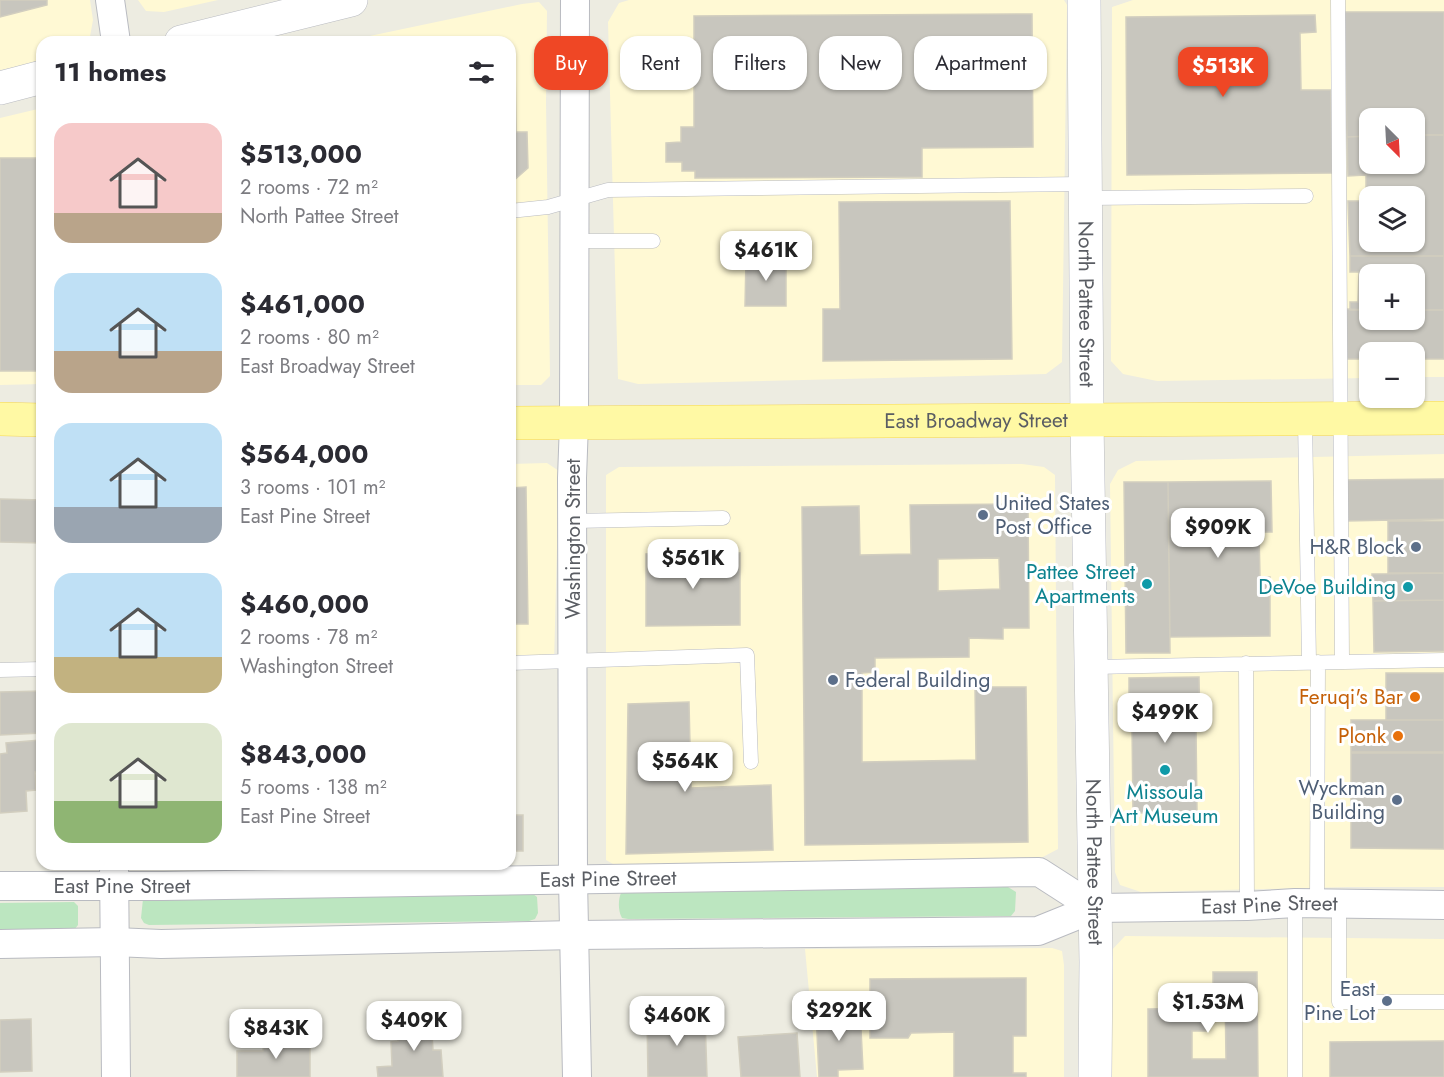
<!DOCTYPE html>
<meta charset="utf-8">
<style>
:root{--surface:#fff;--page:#f7f7f7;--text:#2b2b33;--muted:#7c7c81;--accent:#ef4725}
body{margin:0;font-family:Jost,sans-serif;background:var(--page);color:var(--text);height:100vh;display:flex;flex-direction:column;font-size:22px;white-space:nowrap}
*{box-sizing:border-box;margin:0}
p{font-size:20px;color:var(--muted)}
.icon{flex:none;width:33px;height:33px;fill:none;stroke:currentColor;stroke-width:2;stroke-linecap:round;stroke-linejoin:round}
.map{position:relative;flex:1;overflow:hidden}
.side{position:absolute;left:36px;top:36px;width:480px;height:834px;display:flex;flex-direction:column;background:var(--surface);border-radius:18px;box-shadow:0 2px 4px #0004}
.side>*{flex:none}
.guide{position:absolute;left:534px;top:36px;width:570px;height:54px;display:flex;gap:12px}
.needle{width:39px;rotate:156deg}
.controls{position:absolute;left:1359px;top:108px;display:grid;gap:12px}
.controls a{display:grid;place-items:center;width:66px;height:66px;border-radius:12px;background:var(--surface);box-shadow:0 2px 4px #0004;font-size:30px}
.price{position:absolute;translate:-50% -51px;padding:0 14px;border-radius:12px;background:#fff;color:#222;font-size:20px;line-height:39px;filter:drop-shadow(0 2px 3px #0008)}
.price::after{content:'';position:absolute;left:50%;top:36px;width:18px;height:14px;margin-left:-9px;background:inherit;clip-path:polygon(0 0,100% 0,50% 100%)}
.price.current{background:var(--accent);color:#fff}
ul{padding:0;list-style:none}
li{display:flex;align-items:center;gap:18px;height:150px;padding:0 18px}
li span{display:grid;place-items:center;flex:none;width:168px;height:120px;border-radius:18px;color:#555}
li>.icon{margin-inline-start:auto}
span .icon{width:72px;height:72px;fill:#fffc;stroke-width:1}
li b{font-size:26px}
h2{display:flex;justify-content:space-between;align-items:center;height:72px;padding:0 18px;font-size:26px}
.tag{padding:0 21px;border-radius:18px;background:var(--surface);box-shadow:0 2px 4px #0004;font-size:21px;line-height:54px}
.tag.current{background:var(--accent);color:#fff}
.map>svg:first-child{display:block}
</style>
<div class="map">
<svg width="1444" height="1077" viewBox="0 0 1444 1077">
<rect width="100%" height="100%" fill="#edece1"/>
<!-- commercial -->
<path fill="#fff9d4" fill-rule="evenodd" d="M0,0h90l3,20 -4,22h-47v19l-42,9z
M138,0h80l-54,12 -18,-1z
M629,0h435l3,5 -5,357 -16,12 -408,10 -20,-5 -10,-357 11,-19z
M1133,0h311v377h-29l-1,-25h-44l-1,26 -212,3 -34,-7 -12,-13 1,-354zM1370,118h44v46h-44zM1370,196h44v46h-44zM1370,274h44v46h-44z
M539,2l8,9 -1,91 4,274 -9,9h-31v-343h-169l181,-38z
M42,108v276l-42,1v-267z
M1444,454v433h-96l-207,5 -21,-7 -5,-13 -5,-388 8,-14 18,-9z
M547,463l12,8 -5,191 -44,1v-199z
M1022,464l22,3 11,8 3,374 -17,9 -421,10 -14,-8v-385l13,-8z
M1125,936l319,3v138h-332l-3,-100 2,-26z
M1052,948l10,3 2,14v112h-247l-12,-128z"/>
<!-- green -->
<path fill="#bce6c0" d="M1008,887l8,5 -1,19 -4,5 -383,3 -6,-1c-4,-7 -4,-18 -1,-25l7,-1z
M533,894l4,3 1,16 -3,6 -6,2 -380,4 -5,-2 -3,-5 2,-19z
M74,902l4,4v19l-4,5 -74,1v-28z"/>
<!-- building -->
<path fill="#c8c6be" stroke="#d2cebf" stroke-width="1.5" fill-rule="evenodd" d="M0,0h47v5l-47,12z
M1344,12h100v123h-30v-17h-44v18l-23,1z
M1032,14l1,133 -111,1v29l-227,1v-7h-13v-9h-16v-19l15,-1v-15h13v-111z
M1315,15l1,17 -16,1 1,57h30l1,83 -205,2 -1,-158z
M510,62h5l1,70h11l1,36 -16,14h-2z
M1414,135h30v121h-94l-2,-55h18v-26l-18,1 -1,-39 23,-1v28h44zM1370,196h44v46h-44z
M0,158h42v213h-42z
M1010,201l2,158 -189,2v-52h17l-1,-107z
M1350,256h94v54h-30v-36h-44v36h-20v-8h8l1,-30h-9z
M746,258h40v48h-41z
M1345,309l25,1v10h44v-10h30v49h-30v-7h-44v7h-26z
M1444,479v40l-98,2v-41z
M1271,481l1,51h-13l1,45h10v59l-100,1 -2,-155z
M1124,482h44l2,171h-44z
M526,487l2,137h-18v-136z
M0,499l42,1v43l-42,-1z
M1028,504l1,124h-26v11l-34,-1v19l-94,1v14l-13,1v89l114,-2 -1,-73h51l2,155 -223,3 -3,-338 57,-1 1,49 51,-1 -1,-49zM999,558l1,31 -62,2v-32z
M1388,521h56v52h-56z
M740,553v72l-94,1v-72z
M1444,573v27l-71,1 -1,-27z
M1444,600v51l-70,1 -1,-51z
M1386,673h58v47h-58z
M1199,677l1,50h-4l1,85 -64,1 -1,-88h7v-20h-10v-27z
M42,691v42l-42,2v-43z
M689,702l2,86 80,-3 2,65 -147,4 2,-150z
M1351,720h93v32h-93z
M40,740l2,32h-7l1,18 -10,1 1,20 -27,2v-59l7,-1 -1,-10z
M1351,753h93v96l-93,-1z
M510,815h13v36h-13z
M1213,972h44l1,105h-110v-68l58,-1v23h-14v28h34l-1,-68h-12z
M1026,978v58h-13v37h13v4h-72v-45l-43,1 -3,5h-38v-59z
M860,1009l3,60 -25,1v7h-19l-3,-66z
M705,1017l2,60h-59l-1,-59z
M431,1018l2,32h8l2,27h-65l-1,-10 15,-1 -1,-24 7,-1 -1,-21z
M31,1019l1,52 -32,1v-52z
M797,1033l3,44h-59l-3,-40z
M264,1041h46v36h-73v-26h26z
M1444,1041v36h-114v-35z"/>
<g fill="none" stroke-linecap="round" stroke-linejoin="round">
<!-- service casing -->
<g stroke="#b9bbc1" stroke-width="15">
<path id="service" d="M1338,0l4,662
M1086,198l220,-2
M510,211l38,-4 60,-17 477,-6
M574,241h79
M1305,419l4,243
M573,521l150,-3
M510,663l237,-8 4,107
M1246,663l1,243
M1092,667l352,-7
M0,670l42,-1
M1295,903v174
M1317,903l1,-241
M1339,903v99h105"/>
</g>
<!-- minor casing -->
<g stroke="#b9bbc1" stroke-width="30">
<g id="minor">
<path d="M110,0l6,42"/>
<path d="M575,0l-1,423 -2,55 1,401 4,198"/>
<path d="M114,864l2,213"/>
<path id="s1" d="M0,886h163l876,-14 56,36"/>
<path id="s2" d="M0,944l115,-2 46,2 414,-9 463,-4 57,-23 152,-2 48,-3 149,2"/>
</g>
</g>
<!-- tertiary casing -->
<g stroke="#b9bbc1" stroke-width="34">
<g id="tertiary">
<path id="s3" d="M1084,0l3,421 9,541 -1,115"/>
<path d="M181,42l170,-42"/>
<path d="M0,88l42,-11"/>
</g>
</g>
<!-- primary casing -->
<g stroke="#f6d751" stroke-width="34">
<g id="primary">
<path d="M0,419l42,1"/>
<path id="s4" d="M510,423l934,-5"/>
</g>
</g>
<!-- service -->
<use href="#service" stroke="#fff" stroke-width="14"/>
<!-- minor -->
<use href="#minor" stroke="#fff" stroke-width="28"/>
<!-- tertiary -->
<use href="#tertiary" stroke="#fff" stroke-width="33"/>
<!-- primary -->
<use href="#primary" stroke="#fff9a4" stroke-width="33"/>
</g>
<!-- markers -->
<g fill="#5c6f8a" stroke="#fff" stroke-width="2">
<circle cx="983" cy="515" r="6"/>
<circle cx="1416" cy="547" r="6"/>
<circle cx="833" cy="680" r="6"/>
<circle cx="1397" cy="800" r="6"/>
<circle cx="1387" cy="1001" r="6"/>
</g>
<g fill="#0f9aa8" stroke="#fff" stroke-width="2">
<circle cx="1147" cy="584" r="6"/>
<circle cx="1408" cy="587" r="6"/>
<circle cx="1165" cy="770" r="6"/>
</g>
<g fill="#e8710a" stroke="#fff" stroke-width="2">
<circle cx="1415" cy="697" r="6"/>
<circle cx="1398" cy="736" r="6"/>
</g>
<g text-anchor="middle" stroke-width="6" stroke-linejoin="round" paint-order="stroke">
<!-- street labels -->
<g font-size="21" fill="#5a5d63" stroke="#fff">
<text dy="7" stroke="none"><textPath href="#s3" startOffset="304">North Pattee Street</textPath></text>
<text dy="7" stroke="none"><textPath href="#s4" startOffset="466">East Broadway Street</textPath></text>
<text transform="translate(573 539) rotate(-90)" y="7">Washington Street</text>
<text dy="7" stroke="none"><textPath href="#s3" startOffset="862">North Pattee Street</textPath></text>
<text dy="7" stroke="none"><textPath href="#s1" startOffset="608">East Pine Street</textPath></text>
<text dy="7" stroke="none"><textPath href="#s1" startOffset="122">East Pine Street</textPath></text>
<text dy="7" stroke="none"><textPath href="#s2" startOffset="1274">East Pine Street</textPath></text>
</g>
<!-- service labels -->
<g font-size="21" fill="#4e5e75" stroke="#fff" text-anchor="end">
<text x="995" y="510" text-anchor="start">United States<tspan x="995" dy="24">Post Office</tspan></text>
<text x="1404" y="554">H&amp;R Block</text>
<text x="845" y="687" text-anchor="start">Federal Building</text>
<text x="1385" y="795">Wyckman<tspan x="1385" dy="24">Building</tspan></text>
<text x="1375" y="996">East<tspan x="1375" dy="24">Pine Lot</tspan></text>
</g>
<!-- culture labels -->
<g font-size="21" fill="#0d838f" stroke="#fff" text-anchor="end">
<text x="1135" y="579">Pattee Street<tspan x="1135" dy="24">Apartments</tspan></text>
<text x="1396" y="594">DeVoe Building</text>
<text x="1165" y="799" text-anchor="middle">Missoula<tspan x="1165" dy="24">Art Museum</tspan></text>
</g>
<!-- food labels -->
<g font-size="21" fill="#c56008" stroke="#fff" text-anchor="end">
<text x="1403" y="704">Feruqi's Bar</text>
<text x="1386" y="743">Plonk</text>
</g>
</g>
</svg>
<div class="controls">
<a><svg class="needle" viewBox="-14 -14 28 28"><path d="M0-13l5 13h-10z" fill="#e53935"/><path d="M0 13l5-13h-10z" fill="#7c7c81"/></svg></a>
<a><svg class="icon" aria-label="layers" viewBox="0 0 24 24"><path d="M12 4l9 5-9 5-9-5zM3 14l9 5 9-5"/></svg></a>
<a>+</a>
<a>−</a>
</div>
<b class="price current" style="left:1223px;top:98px">$513K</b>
<b class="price" style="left:766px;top:282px">$461K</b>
<b class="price" style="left:1218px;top:559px">$909K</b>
<b class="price" style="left:693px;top:590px">$561K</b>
<b class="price" style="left:1165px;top:744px">$499K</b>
<b class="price" style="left:685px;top:793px">$564K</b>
<b class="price" style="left:1208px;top:1034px">$1.53M</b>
<b class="price" style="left:839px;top:1042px">$292K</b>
<b class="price" style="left:677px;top:1047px">$460K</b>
<b class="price" style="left:414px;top:1052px">$409K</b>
<b class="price" style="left:276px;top:1060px">$843K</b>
<div class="guide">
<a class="tag current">Buy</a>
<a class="tag">Rent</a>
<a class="tag">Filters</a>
<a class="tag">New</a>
<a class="tag">Apartment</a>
</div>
<section class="side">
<h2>11 homes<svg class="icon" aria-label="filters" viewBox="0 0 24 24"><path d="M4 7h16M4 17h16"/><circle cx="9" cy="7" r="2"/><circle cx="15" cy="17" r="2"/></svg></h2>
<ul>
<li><span style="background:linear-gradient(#f6c9c9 75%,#b9a48a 0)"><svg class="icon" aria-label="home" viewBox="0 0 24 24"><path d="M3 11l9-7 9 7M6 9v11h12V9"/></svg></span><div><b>$513,000</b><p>2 rooms · 72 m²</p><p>North Pattee Street</p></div></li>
<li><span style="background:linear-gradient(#bfe0f5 65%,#b9a48a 0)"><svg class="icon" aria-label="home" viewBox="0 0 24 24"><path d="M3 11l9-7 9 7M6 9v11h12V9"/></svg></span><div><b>$461,000</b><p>2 rooms · 80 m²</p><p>East Broadway Street</p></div></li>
<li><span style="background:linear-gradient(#bfe0f5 70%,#9aa5b1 0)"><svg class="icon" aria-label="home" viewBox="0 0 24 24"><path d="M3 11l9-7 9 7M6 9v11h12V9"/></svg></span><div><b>$564,000</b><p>3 rooms · 101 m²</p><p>East Pine Street</p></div></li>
<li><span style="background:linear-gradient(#bfe0f5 70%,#c2b280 0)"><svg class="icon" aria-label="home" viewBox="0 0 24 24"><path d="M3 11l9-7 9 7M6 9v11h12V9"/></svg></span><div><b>$460,000</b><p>2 rooms · 78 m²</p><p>Washington Street</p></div></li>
<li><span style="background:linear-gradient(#dfe7d0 65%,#8fb573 0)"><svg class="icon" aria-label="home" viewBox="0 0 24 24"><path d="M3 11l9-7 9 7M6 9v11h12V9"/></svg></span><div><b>$843,000</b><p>5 rooms · 138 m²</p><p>East Pine Street</p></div></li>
</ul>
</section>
</div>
